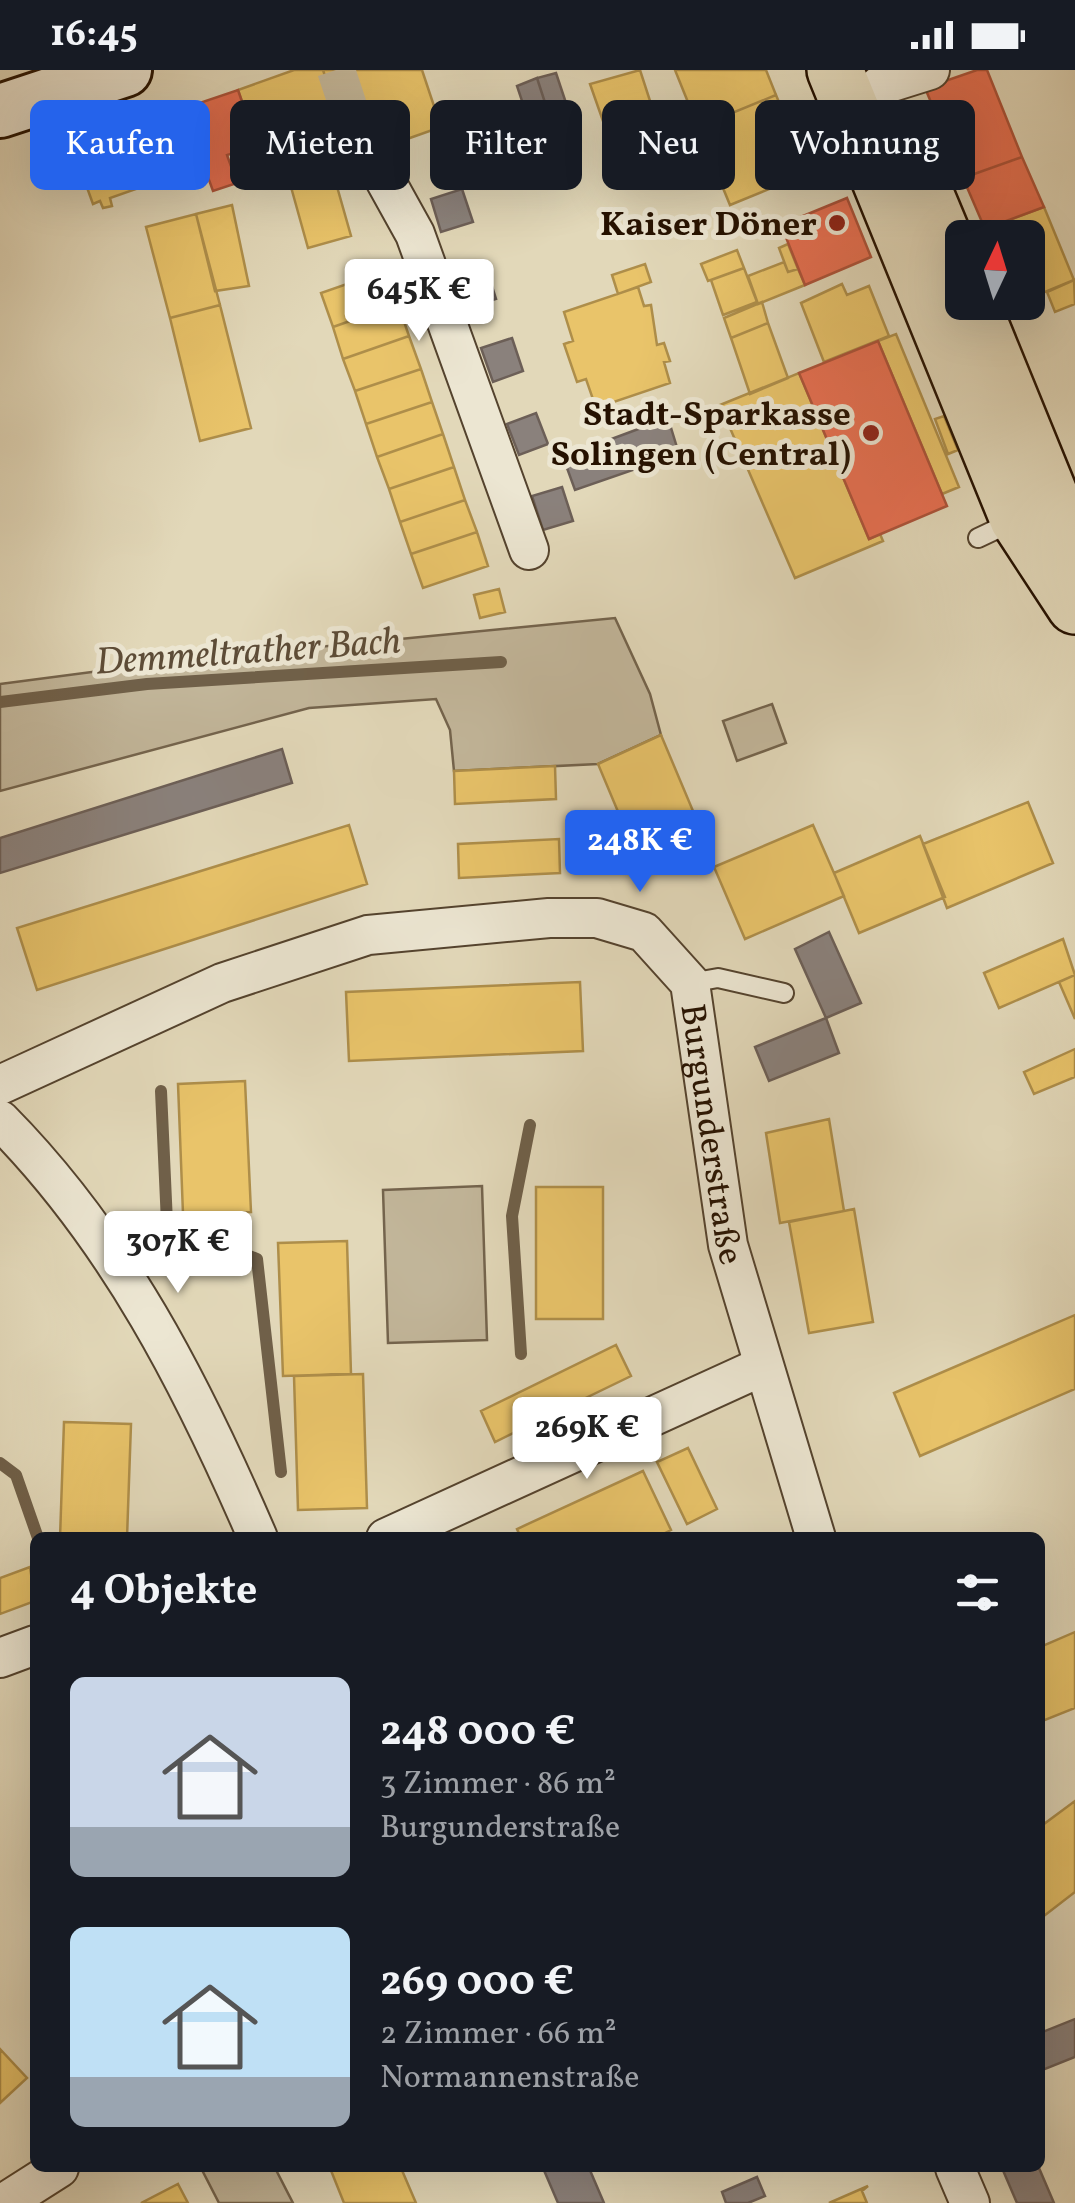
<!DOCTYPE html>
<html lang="de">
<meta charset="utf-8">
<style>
:root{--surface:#171b24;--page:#20242c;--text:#f1f3f6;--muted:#9ea1a6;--accent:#2563eb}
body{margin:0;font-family:Vollkorn,serif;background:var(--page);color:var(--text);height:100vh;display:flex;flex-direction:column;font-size:38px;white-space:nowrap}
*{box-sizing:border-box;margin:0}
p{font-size:32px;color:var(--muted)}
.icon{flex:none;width:55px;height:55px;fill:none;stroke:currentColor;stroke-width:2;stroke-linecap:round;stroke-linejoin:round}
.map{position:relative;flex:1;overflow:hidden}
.drawer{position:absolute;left:30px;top:1462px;width:1015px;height:640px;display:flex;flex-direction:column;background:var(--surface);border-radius:15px;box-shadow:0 10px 40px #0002}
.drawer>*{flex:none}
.banner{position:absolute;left:30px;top:30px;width:1015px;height:90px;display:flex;gap:20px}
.needle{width:65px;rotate:4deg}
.controls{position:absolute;left:945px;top:150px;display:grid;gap:20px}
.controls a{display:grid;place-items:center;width:100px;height:100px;border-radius:15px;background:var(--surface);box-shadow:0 10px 40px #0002;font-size:50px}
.price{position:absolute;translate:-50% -85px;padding:0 22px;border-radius:10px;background:#fff;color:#222;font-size:32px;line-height:65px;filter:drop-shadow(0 2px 5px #0008)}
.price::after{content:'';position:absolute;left:50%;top:60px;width:30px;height:22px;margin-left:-15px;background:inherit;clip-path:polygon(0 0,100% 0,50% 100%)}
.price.active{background:var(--accent);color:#fff}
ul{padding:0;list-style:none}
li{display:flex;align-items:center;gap:30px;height:250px;padding:0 40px}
li span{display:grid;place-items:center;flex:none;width:280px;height:200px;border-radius:15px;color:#555}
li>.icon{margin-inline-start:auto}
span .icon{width:120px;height:120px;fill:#fffc;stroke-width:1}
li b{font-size:42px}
h2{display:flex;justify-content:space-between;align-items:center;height:120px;padding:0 40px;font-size:42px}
.tag{padding:0 35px;border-radius:15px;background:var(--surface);box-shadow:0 10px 40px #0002;font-size:35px;line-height:90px}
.tag.active{background:var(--accent);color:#fff}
.status{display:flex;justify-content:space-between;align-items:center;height:70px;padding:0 50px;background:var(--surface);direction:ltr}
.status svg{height:28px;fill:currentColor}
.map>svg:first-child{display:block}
</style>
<div class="status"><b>16:45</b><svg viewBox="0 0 49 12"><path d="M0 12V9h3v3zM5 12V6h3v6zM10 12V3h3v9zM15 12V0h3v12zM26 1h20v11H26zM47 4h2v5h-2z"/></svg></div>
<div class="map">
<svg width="1075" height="2133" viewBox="0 0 1075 2133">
<rect width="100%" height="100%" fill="#e2d8b9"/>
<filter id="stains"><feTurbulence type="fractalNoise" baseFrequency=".002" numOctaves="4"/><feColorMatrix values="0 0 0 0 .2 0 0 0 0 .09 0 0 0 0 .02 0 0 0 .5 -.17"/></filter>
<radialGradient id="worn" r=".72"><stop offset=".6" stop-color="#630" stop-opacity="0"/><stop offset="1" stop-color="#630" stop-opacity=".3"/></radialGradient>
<!-- green -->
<path fill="#c2b69a" stroke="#74644d" stroke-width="2.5" d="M615,548l35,76 11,41 -63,29 -144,7 -4,-41 -14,-31 -127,9 -309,83v-107l176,-23z
M772,634l14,39 -49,18 -14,-40z
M482,1116l5,154 -99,3 -5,-153z
M201,2098h74l18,35h-74z"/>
<!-- homes -->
<path fill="#e9c46a" stroke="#ae8e4a" stroke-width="2.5" d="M294,0h29l20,58 -18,6 3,8 -27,10 -2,-9 -38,12 -23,-65z
M323,0h99l19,57 -65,23 -33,-22z
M640,0l12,37 -48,17 -14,-40z
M675,0h91l10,25 -78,32z
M776,25l32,78 -78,32 -32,-78z
M170,43l20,57 -80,28 2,8 -9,2 -3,-7 -7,3 -21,-58z
M334,106l17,60 -43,12 -17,-61z
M232,135l17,81 -34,5 -19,-77z
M1044,137l30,73 -46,19v-61h-39l-4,-9z
M196,144l24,91 -50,13 -24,-91z
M788,174l10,25 -10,3 -9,-24z
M737,180l7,18 -36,13 -7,-17z
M784,192l4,10 10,-3 7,16 -47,19 -10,-28z
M645,194l6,18 -33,12 -6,-19z
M744,198l13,34 -34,13 -12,-35z
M387,200l11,34 -65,23 -12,-34z
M1074,210l1,24 -20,8 -8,-20z
M842,214l5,11 22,-9 20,50 -65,26 -23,-59z
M638,217l6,19 7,-1 6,40 7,-2 6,18 -6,1 6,21 -74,25 -10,-29 -9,3 -13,-38 9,-3 -9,-29z
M762,232l6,21 -37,15 -7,-20z
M398,234l11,32 -66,23 -10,-32z
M220,235l31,123 -51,13 -30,-123z
M768,253l20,55 -38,16 -19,-56z
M896,264l63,153 -17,7 -64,-153z
M409,266l12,33 -66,22 -12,-32z
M421,299l11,33 -66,22 -11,-33z
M799,303l70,166 11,-5 3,7 -88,37 -75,-173z
M432,332l11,32 -66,23 -11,-33z
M944,346l14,34 -10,4 -13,-35z
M443,364l11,33 -65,22 -12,-32z
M454,397l11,33 -65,22 -11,-33z
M465,430l12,32 -66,22 -11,-32z
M477,462l11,34 -65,22 -12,-34z
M499,519l6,23 -25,6 -6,-23z
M661,665l48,114 -64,27 -47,-112z
M555,696l1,33 -101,5 -1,-33z
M1028,732l25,61 -106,45 -24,-64z
M349,755l18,59 -330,106 -20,-62z
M813,755l31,71 -99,43 -31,-72z
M920,766l25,61 -86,36 -25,-60z
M559,769l1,34 -101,5 -1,-34z
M1063,869l12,36 -76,33 -15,-35z
M1075,905v44l-16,-37z
M580,912l3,69 -234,10 -3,-69z
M1075,979v28l-41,17 -10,-22z
M245,1011l6,131 -68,2 -5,-130z
M829,1049l15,92 -64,12 -14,-90z
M536,1117h67v132h-67z
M854,1139l19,113 -64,11 -20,-111z
M347,1171l4,133 -68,2 -5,-133z
M1075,1245v74l-155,67 -26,-63z
M616,1275l15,31 -136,66 -14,-31z
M363,1304l4,134 -69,2 -4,-134z
M64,1352l67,2 -4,114h-67z
M688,1378l29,61 -30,15 -30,-62z
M643,1401l28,59 -16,8h-134l-4,-9z
M30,1497l5,34 -35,13v-36z
M1075,1562v76l-35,14v-75z
M1075,1731v91l-35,27v-92z
M0,1979l27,29 -27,25z
M330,2098h71l15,35h-72z
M178,2114l10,19h-47z
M868,2116l-6,5 5,12h-38z"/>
<!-- shops -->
<path fill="#e76f51" stroke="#ad5339" stroke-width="2.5" d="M977,0h10l35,87 -59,21 -38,-90z
M238,20l19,56 -30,9 10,28 -24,8 -9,-25 -14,4 -20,-57z
M1022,87l22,50 -59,22 -22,-51z
M847,128l24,59 -66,28 -24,-60z
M878,271l69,165 -78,33 -70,-166z"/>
<!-- industry -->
<path fill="#8a817c" stroke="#6c5f57" stroke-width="2.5" d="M556,3l12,36 -19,6 -12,-37z
M537,8l12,37 -20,7 -12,-36z
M462,119l11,33 -32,10 -10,-33z
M485,194l11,35 -30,9 -10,-35z
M512,268l11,33 -30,11 -12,-34z
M536,343l12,31 -29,11 -12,-31z
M668,348l11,36 -104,36 -12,-33z
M562,417l11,34 -30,9 -11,-34z
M282,679l10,34 -292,90v-35z
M829,862l32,71 -35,15 -31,-69z
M826,948l13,35 -70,28 -14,-34z
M1075,1949v38l-35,14v-38z
M543,2098h46l15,35h-46z
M1002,2098h37l15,35h-37z
M757,2107l8,19 -17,7h-22l-4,-11z"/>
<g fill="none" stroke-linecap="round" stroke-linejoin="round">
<!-- stream -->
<path stroke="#706049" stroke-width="12" d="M0,632l147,-18 354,-22
M161,1021l6,132 90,36 24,213
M521,1284l-9,-138 18,-91
M0,1393l16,12 22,63"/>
<!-- street-tunnel -->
<path stroke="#c6ba9d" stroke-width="38" stroke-dasharray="38 19" stroke-linecap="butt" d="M336,0l18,54"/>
<!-- lane casing -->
<g stroke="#54432e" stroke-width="22">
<path id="lane" d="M978,468l36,-17
M690,913l28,-5 66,15"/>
</g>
<!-- street casing -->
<g stroke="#54432e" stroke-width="42">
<g id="street">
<path d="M879,16l51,-16"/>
<path d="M354,54l61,110 114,316"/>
<path id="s1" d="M0,1015l222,-102 146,-48 181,-17h48l47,14 46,51 38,262 88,293"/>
<path d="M0,1050c118,119 192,265 258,418"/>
<path d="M386,1468l377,-172"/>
<path d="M0,1588l35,-13"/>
<path d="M955,2098l15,35"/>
<path d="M4,2133l55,-35"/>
</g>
</g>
<!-- secondary casing -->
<g stroke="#251100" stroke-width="58">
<path id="secondary" d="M0,41l125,-41"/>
</g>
<!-- primary casing -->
<g stroke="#251100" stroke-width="60">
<path id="primary" d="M835,0l183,449 57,87
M917,104l45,108
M971,232l104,255"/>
</g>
<!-- lane -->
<use href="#lane" stroke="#ece6d2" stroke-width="18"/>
<!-- street -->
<use href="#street" stroke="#ece6d2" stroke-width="38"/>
<!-- secondary -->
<use href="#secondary" stroke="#ece6d2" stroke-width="52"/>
<!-- primary -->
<use href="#primary" stroke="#e2d8b9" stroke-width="55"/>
</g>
<!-- markers -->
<g fill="#8f2418" stroke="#ece6d2" stroke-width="4">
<circle cx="837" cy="153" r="10"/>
<circle cx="871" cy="363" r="10"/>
</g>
<g text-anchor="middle" stroke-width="10" stroke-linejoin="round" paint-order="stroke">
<!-- poi labels -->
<g font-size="35" font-weight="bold" fill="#251100" stroke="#ece6d2" text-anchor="end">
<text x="817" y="165">Kaiser Döner</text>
<text x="851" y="355">Stadt-Sparkasse<tspan x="851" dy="40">Solingen (Central)</tspan></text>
</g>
<!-- street labels -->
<g font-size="35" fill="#251100" stroke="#ece6d2">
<text dy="12" stroke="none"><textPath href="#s1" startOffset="898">Burgunderstraße</textPath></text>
</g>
<!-- water labels -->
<g font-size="38" font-style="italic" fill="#5d4c37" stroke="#ece6d2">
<text transform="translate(248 580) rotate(-4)" y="13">Demmeltrather Bach</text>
</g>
</g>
<rect width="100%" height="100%" filter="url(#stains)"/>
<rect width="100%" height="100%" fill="url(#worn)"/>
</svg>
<div class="controls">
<a><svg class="needle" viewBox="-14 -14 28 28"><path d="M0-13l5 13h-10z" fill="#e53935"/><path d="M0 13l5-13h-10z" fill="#9ea1a6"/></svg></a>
</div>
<b class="price" style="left:419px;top:274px">645K €</b>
<b class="price active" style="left:640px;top:825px">248K €</b>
<b class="price" style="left:178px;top:1226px">307K €</b>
<b class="price" style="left:587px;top:1412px">269K €</b>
<div class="banner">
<a class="tag active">Kaufen</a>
<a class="tag">Mieten</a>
<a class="tag">Filter</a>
<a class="tag">Neu</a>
<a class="tag">Wohnung</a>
</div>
<section class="drawer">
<h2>4 Objekte<svg class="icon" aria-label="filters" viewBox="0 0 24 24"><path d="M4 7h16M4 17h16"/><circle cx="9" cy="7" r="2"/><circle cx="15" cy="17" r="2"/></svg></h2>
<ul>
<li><span style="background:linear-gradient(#c9d6e8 75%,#9aa5b1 0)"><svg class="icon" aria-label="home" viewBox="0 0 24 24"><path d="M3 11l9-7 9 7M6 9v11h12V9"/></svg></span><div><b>248 000 €</b><p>3 Zimmer · 86 m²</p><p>Burgunderstraße</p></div></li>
<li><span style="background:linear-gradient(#bfe0f5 75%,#9aa5b1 0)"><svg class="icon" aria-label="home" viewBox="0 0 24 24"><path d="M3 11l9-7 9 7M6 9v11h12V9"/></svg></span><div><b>269 000 €</b><p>2 Zimmer · 66 m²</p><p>Normannenstraße</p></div></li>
</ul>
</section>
</div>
